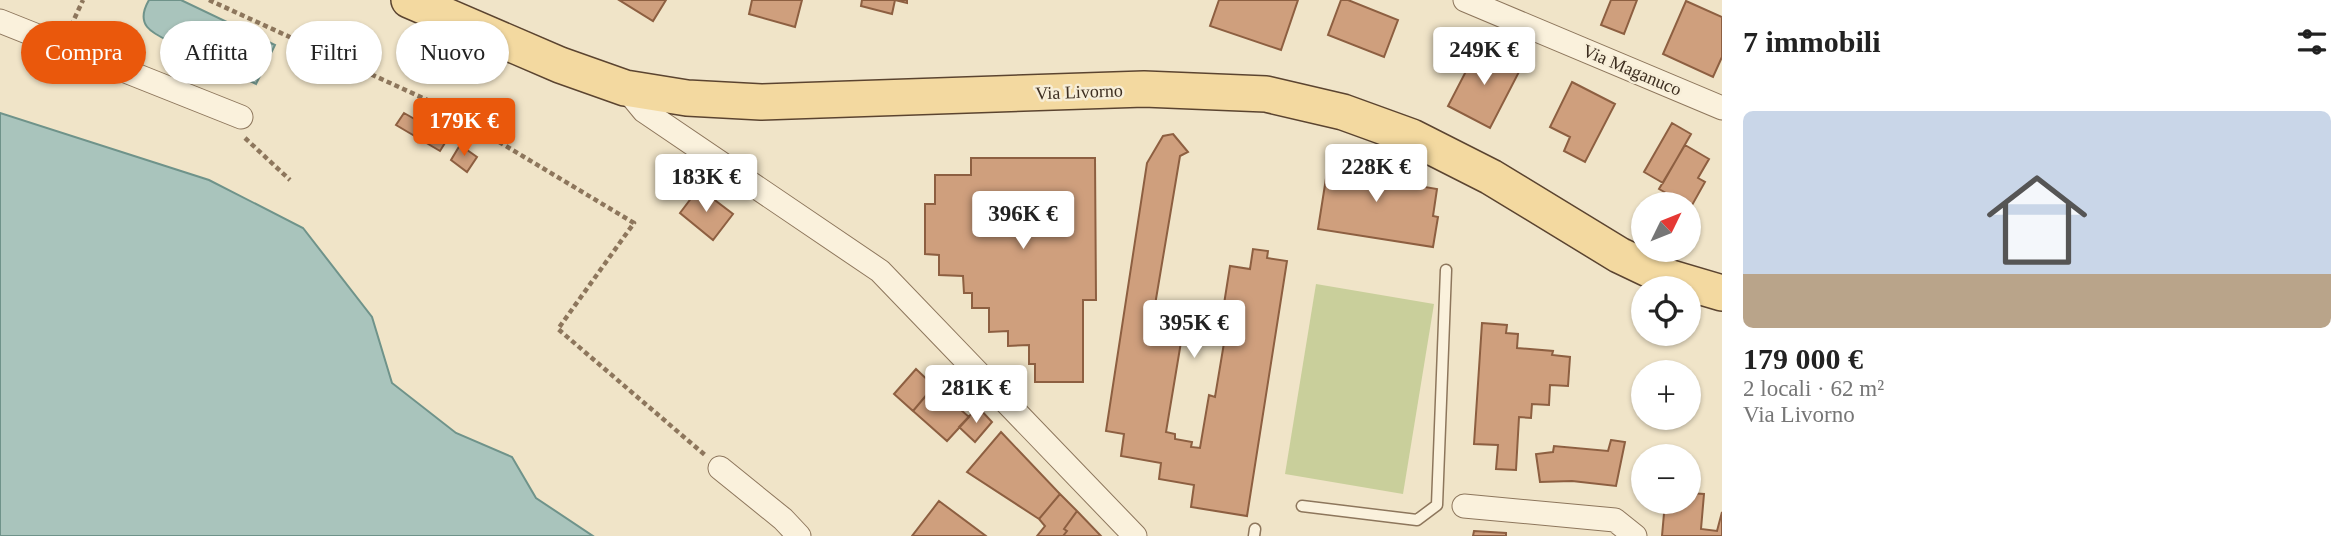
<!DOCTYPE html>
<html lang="it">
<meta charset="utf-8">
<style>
:root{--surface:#fff;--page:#f6f6f6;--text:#222;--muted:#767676;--accent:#ea580c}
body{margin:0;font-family:Georgia,serif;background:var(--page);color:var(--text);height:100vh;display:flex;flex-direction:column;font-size:26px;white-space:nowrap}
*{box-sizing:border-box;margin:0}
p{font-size:23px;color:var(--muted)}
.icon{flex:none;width:38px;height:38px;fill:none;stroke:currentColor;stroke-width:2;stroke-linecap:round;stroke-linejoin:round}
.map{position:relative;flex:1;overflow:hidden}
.panel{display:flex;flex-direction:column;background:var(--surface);width:630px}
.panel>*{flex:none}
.banner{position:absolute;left:21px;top:21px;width:665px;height:63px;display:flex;gap:14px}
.needle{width:46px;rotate:47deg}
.controls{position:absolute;left:1631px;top:192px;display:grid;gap:14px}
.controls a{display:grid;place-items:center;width:70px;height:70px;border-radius:50%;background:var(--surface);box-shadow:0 2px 5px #0004;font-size:35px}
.price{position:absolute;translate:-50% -60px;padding:0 16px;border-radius:7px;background:#fff;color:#222;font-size:23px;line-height:46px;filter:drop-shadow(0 2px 4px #0008)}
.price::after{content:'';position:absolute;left:50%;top:42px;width:21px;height:16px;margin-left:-10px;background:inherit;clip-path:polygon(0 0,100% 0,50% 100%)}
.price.on{background:var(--accent);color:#fff}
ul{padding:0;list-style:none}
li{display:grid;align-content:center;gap:14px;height:371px;padding:0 21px}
li span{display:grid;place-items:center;height:217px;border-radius:10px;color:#555}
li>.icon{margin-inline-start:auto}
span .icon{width:126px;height:126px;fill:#fffc;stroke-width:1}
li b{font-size:30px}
h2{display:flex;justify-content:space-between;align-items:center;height:84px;padding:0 21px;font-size:30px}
.chip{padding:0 24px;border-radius:32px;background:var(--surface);box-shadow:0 2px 5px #0004;font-size:24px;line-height:63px}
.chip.on{background:var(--accent);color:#fff}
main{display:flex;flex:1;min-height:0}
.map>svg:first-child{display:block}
</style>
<main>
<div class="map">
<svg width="1722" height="536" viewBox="0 0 1722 536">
<rect width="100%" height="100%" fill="#f0e4c8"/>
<!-- green -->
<path fill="#c9cf9b" d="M1316,284l118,20 -31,190 -118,-20z"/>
<!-- water -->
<path fill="#a9c4bc" stroke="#6f938a" stroke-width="2" d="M149,0h32l94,45 -19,39c-7,-4 -20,-8 -25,-14 -3,-3 -3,-7 -6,-10 -11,-13 -30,-23 -46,-14 -21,-11 -47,-17 -30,-46z
M0,113l209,67 94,48 69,89 20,66 64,50 56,24 24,41 57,38h-593z"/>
<!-- building -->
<path fill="#cf9f7d" stroke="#8d5f41" stroke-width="2" d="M619,0h47l-13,21z
M752,0h50l-7,27 -46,-13z
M862,0h45v3l-12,-3 -3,14 -31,-8z
M1219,0h79l-17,50 -71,-24z
M1341,0h7l50,20 -14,37 -56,-22z
M1611,0h26l-13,34 -23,-9z
M1686,1l36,16v40l-9,20 -50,-23z
M1479,46l42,22 -31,60 -42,-22z
M1572,82l43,22 -30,58 -21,-11 6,-14 -20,-10z
M404,113l44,25 -8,13 -44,-26z
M1672,123l19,11 -28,49 -19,-11z
M1173,134l15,18 -8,4 -25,149 23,4 -4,26 8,1 -16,96 9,2v5l17,3 -1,5 9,1 9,-53 6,2 9,-54 -6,-1 12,-76 20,3 3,-20 15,2 -1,7 20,3 -40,255 -56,-9 3,-22 -35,-6 2,-16 -40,-7 3,-22 -18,-3 41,-268 16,-27z
M460,145l17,12 -10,15 -16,-12z
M1685,145l24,14 -11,19 7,4 -14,25 -32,-18z
M1330,153l23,4 -1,4 23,4 -1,5 28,5 -1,8 36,6 -4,27 5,1 -5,30 -115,-18z
M971,158h124l1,142h-13v82h-48v-18h-6v-19l-21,1v-15l-19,1v-24h-17v-15h-8l-1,-17 -24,-1v-20l-14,-1v-50h10v-29h36z
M699,188l34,26 -20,26 -33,-27z
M1482,323l25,2 -1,8 12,1 -1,14 36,3 -1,4 18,2 -2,29 -18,-1 -1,20 -17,-1 -1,14 -12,-1 -3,53 -20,-1 2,-24 -24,-1z
M916,369l18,17 -21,25 -19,-17z
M934,386l35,31 -22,24 -34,-30z
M978,407l14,15 -17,20 -16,-15z
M1001,432l59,62 -21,25 -72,-47z
M1611,440l14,2 -9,44 -44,-5 -32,1 -4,-28 17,-2 1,-6 54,5z
M1689,493l15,1 -3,35 16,2 5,-19v24h-60l3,-34h24z
M1060,494l17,17 -13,18 3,2 -4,5h-26l8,-10 -6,-7z
M939,501l47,35h-74z
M1077,511l24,25h-38l4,-5 -3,-2z
M1474,531l32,2v3h-33z"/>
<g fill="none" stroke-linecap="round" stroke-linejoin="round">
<!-- service casing -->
<g stroke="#8d765c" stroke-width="13">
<path id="service" d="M1302,506l115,14 20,-15 9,-235
M1254,536l1,-7"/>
</g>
<!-- minor casing -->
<g stroke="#8d765c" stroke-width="25">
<path id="minor" d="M1465,0l257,108
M0,21l241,96
M625,88l19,23 236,160 255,265
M720,468l63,51 16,17
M1464,506l151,14 20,16"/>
</g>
<!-- primary casing -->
<g stroke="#5b4430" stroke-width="38">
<path id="primary" d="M409,0l151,65 65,23 62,10 74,4 383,-13 122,5 77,18 69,25 79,40 128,78 42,20 61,18"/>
</g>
<!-- path -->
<path stroke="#8d765c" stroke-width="4.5" stroke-dasharray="5 3.5" stroke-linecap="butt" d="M209,0l227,104 198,119 -76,106 147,126
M71,26l12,-26
M245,138l45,42"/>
<!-- service -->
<use href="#service" stroke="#faf1dc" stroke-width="10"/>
<!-- minor -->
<use href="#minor" stroke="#faf1dc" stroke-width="23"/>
<!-- primary -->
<use href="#primary" stroke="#f3d9a0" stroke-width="35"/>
</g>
<g text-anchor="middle" stroke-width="5" stroke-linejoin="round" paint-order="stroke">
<!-- street labels -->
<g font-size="18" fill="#3d2e20" stroke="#f7eed8">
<text transform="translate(1632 70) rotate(23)" y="6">Via Maganuco</text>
<text transform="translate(1079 92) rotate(-2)" y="6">Via Livorno</text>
</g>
</g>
</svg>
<div class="controls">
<a><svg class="needle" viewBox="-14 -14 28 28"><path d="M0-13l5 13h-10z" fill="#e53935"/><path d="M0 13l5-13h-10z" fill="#767676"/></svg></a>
<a><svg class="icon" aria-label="locate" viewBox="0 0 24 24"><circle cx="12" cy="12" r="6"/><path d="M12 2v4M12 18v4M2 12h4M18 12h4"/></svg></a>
<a>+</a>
<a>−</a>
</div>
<b class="price" style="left:1484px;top:87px">249K €</b>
<b class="price on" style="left:464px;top:158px">179K €</b>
<b class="price" style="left:1376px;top:204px">228K €</b>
<b class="price" style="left:706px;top:214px">183K €</b>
<b class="price" style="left:1023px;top:251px">396K €</b>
<b class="price" style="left:1194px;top:360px">395K €</b>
<b class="price" style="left:976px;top:425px">281K €</b>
<div class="banner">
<a class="chip on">Compra</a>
<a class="chip">Affitta</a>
<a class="chip">Filtri</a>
<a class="chip">Nuovo</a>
</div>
</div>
<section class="panel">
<h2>7 immobili<svg class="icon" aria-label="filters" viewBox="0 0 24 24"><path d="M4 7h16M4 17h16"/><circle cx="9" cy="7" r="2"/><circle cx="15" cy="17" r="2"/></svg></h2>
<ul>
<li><span style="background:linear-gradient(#c9d6e8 75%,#b9a48a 0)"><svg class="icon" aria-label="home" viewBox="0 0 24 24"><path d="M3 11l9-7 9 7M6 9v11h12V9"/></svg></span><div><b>179 000 €</b><p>2 locali · 62 m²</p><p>Via Livorno</p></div></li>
</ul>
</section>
</main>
